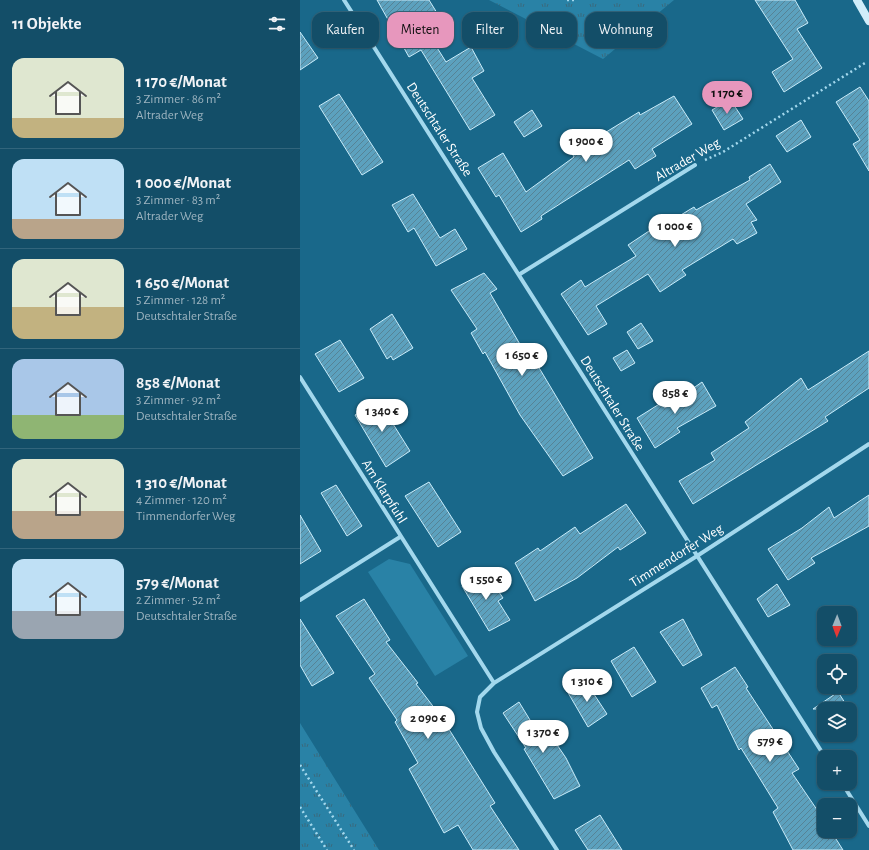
<!DOCTYPE html>
<html lang="de">
<meta charset="utf-8">
<style>
:root{--surface:#134e68;--page:#205871;--text:#f1f3f6;--muted:#9db4c0;--line:#32657c;--accent:#e797bd}
body{margin:0;font-family:"Alegreya Sans",sans-serif;background:var(--page);color:var(--text);height:100vh;display:flex;flex-direction:column;font-size:15px;white-space:nowrap}
*{box-sizing:border-box;margin:0}
p{font-size:13px;color:var(--muted)}
.icon{flex:none;width:22px;height:22px;fill:none;stroke:currentColor;stroke-width:2;stroke-linecap:round;stroke-linejoin:round}
.map{position:relative;flex:1;overflow:hidden}
.sheet{display:flex;flex-direction:column;background:var(--surface);width:300px}
.sheet>*{flex:none}
.banner{position:absolute;left:12px;top:12px;width:380px;height:36px;display:flex;gap:8px}
.needle{width:26px;rotate:181deg}
.tools{position:absolute;left:517px;top:606px;display:grid;gap:8px}
.tools a{display:grid;place-items:center;width:40px;height:40px;border-radius:8px;background:var(--surface);box-shadow:0 1px 3px #0004,0 0 0 1px var(--line);font-size:20px}
.price{position:absolute;translate:-50% -34px;padding:0 9px;border-radius:14px;background:#fff;color:#222;font-size:13px;line-height:26px;filter:drop-shadow(0 1px 2px #0008)}
.price::after{content:'';position:absolute;left:50%;top:24px;width:12px;height:9px;margin-left:-6px;background:inherit;clip-path:polygon(0 0,100% 0,50% 100%)}
.price.selected{background:var(--accent);color:#111}
ul{padding:0;list-style:none}
li{display:flex;align-items:center;gap:12px;height:100px;padding:0 12px}
li+li{border-top:1px solid var(--line)}
li span{display:grid;place-items:center;flex:none;width:112px;height:80px;border-radius:12px;color:#555}
li>.icon{margin-inline-start:auto}
span .icon{width:48px;height:48px;fill:#fffc;stroke-width:1}
li b{font-size:17px}
h2{display:flex;justify-content:space-between;align-items:center;height:48px;padding:0 12px;font-size:17px}
.pill{padding:0 14px;border-radius:12px;background:var(--surface);box-shadow:0 1px 3px #0004,0 0 0 1px var(--line);font-size:14px;line-height:36px}
.pill.selected{background:var(--accent);color:#111}
main{display:flex;flex:1;min-height:0}
.map>svg:first-child{display:block}
</style>
<main>
<section class="sheet">
<h2>11 Objekte<svg class="icon" aria-label="filters" viewBox="0 0 24 24"><path d="M4 7h16M4 17h16"/><circle cx="9" cy="7" r="2"/><circle cx="15" cy="17" r="2"/></svg></h2>
<ul>
<li><span style="background:linear-gradient(#dfe7d0 75%,#c2b280 0)"><svg class="icon" aria-label="home" viewBox="0 0 24 24"><path d="M3 11l9-7 9 7M6 9v11h12V9"/></svg></span><div><b>1 170 €/Monat</b><p>3 Zimmer · 86 m²</p><p>Altrader Weg</p></div></li>
<li><span style="background:linear-gradient(#bfe0f5 75%,#b9a48a 0)"><svg class="icon" aria-label="home" viewBox="0 0 24 24"><path d="M3 11l9-7 9 7M6 9v11h12V9"/></svg></span><div><b>1 000 €/Monat</b><p>3 Zimmer · 83 m²</p><p>Altrader Weg</p></div></li>
<li><span style="background:linear-gradient(#dfe7d0 60%,#c2b280 0)"><svg class="icon" aria-label="home" viewBox="0 0 24 24"><path d="M3 11l9-7 9 7M6 9v11h12V9"/></svg></span><div><b>1 650 €/Monat</b><p>5 Zimmer · 128 m²</p><p>Deutschtaler Straße</p></div></li>
<li><span style="background:linear-gradient(#a9c7e8 70%,#8fb573 0)"><svg class="icon" aria-label="home" viewBox="0 0 24 24"><path d="M3 11l9-7 9 7M6 9v11h12V9"/></svg></span><div><b>858 €/Monat</b><p>3 Zimmer · 92 m²</p><p>Deutschtaler Straße</p></div></li>
<li><span style="background:linear-gradient(#dfe7d0 65%,#b9a48a 0)"><svg class="icon" aria-label="home" viewBox="0 0 24 24"><path d="M3 11l9-7 9 7M6 9v11h12V9"/></svg></span><div><b>1 310 €/Monat</b><p>4 Zimmer · 120 m²</p><p>Timmendorfer Weg</p></div></li>
<li><span style="background:linear-gradient(#bfe0f5 65%,#9aa5b1 0)"><svg class="icon" aria-label="home" viewBox="0 0 24 24"><path d="M3 11l9-7 9 7M6 9v11h12V9"/></svg></span><div><b>579 €/Monat</b><p>2 Zimmer · 52 m²</p><p>Deutschtaler Straße</p></div></li>
</ul>
</section>
<div class="map">
<svg width="569" height="850" viewBox="0 0 569 850">
<defs>
<pattern id="park-tufts" width="24" height="20" patternUnits="userSpaceOnUse"><rect width="24" height="20" fill="#2982a6"/><path d="M3 7l-1-3M5 7V3M7 7l1-3M15 17l-1-3M17 17v-4M19 17l1-3" fill="none" stroke="#396a7e"/></pattern>
<pattern id="building-hatch" width="6" height="6" patternUnits="userSpaceOnUse"><rect width="6" height="6" fill="#5ca1be"/><path d="M-1 1l2-2M0 6l6-6M5 7l2-2" fill="none" stroke="#568396"/></pattern>
</defs>
<rect width="100%" height="100%" fill="#19688a"/>
<!-- grass -->
<path fill="#2982a6" d="M89,559l21,5 58,92 -33,20 -67,-104z"/>
<!-- park -->
<path fill="url(#park-tufts)" d="M189,0h185l-71,59z
M0,723l79,127h-79z"/>
<!-- building -->
<path fill="url(#building-hatch)" stroke="#c9ecfa" d="M77,0h52l18,29 -16,9 15,24 25,-15 13,24 -12,7 23,37 -25,15 -49,-80 -12,7z
M455,0h40l13,23 -11,6 25,39 -38,24 -12,-20 21,-13z
M0,32l18,26 -18,12z
M560,87l9,14v70l-16,-27 7,-4 -24,-38z
M39,94l44,68 -21,13 -43,-69z
M374,96l18,28 -40,25 4,7 -21,13 -6,-9 -88,56 1,3 -21,13 -22,-37 -3,2 -18,-29 25,-15 23,39 48,-35 -4,-8 20,-13 3,4 46,-28 1,3z
M430,99l13,20 -19,11 -12,-20z
M232,110l10,16 -18,11 -10,-15z
M501,120l10,17 -24,15 -11,-16z
M470,164l11,18 -35,22 11,16 -6,2 6,11 -20,11 -4,-5 -51,31 4,5 -26,17 -12,-18 -52,32 11,18 -19,11 -27,-41 20,-14 4,7 51,-31 -8,-11 27,-18 1,3 38,-23 2,3 54,-30 -1,-3z
M113,194l27,44 15,-9 12,20 -31,17 -22,-38 -6,4 -16,-27z
M184,273l13,16 -7,4 38,65 4,-2 61,102 -30,18 -43,-61 -35,-63 -2,2 -12,-21 6,-4 -26,-39z
M92,314l21,34 -20,12 -2,-4 -4,3 -17,-30z
M341,323l12,18 -15,8 -11,-17z
M40,340l24,38 -25,14 -24,-38z
M327,350l8,13 -14,8 -8,-13z
M569,351v37l-44,29 3,4 -135,83 -14,-23 36,-21 -4,-7 38,-25 -4,-6 56,-44 7,12z
M402,382l14,24 -39,22 3,4 -25,16 -18,-30 24,-15 4,5z
M78,400l32,51 -24,16 -31,-52z
M129,482l32,50 -23,15 -33,-51z
M36,485l26,41 -15,10 -26,-43z
M569,495v31l-58,32 4,5 -27,17 -20,-31 34,-21 27,-21 5,11z
M326,504l20,29 -26,17 -2,-3 -41,31 -42,23 -20,-38 23,-15 2,3 35,-24 5,7z
M0,515l21,36 -21,13z
M185,571l18,27 -5,3 12,19 -21,11 -27,-45z
M477,584l13,21 -22,12 -11,-18z
M64,599l26,41 -4,2 32,41 -2,1 26,34 53,85 -5,3 29,44h-46l-15,-25 -14,8 -35,-64 9,-6 -23,-41 2,-2 -28,-42 6,-4 -39,-58z
M0,619l34,54 -22,13 -12,-21z
M383,619l19,36 -19,11 -23,-34z
M334,647l22,35 -24,15 -21,-36z
M435,667l13,20 -2,1 53,81 -7,4 32,47v11h7l12,19h-50l-20,-38 5,-4 -37,-60 -2,2 -22,-45 -5,3 -11,-20z
M284,679l23,35 -19,13 -21,-36z
M538,692l11,17h-36z
M219,702l22,36 8,-5 17,25 14,28 -26,13 -30,-50 2,-1 -23,-35z
M300,815l22,35h-34l-13,-20z"/>
<g fill="none" stroke-linecap="round" stroke-linejoin="round">
<!-- path -->
<path stroke="#a3d8ed" stroke-width="2.5" stroke-dasharray="2 3" stroke-linecap="butt" d="M267,0h10
M405,160l18,-8 142,-89
M0,765l54,85
M0,807l27,43"/>
<!-- minor -->
<path stroke="#a3d8ed" stroke-width="4" d="M44,0l481,757
M220,274l175,-109
M0,377l194,306
M0,600l100,-63
M542,783l27,43
M257,850l-63,-98 -13,-24 -4,-16 3,-15 14,-14 203,-127 172,-112"/>
<!-- secondary -->
<path stroke="#d0edfa" stroke-width="8" d="M557,0l12,21"/>
</g>
<g text-anchor="middle" stroke-width="4" stroke-linejoin="round" paint-order="stroke">
<!-- street labels -->
<g font-size="14" fill="#fff" stroke="#19688a">
<text transform="translate(140 129) rotate(57)" y="5">Deutschtaler Straße</text>
<text transform="translate(387 159) rotate(-30)" y="5">Altrader Weg</text>
<text transform="translate(313 403) rotate(58)" y="5">Deutschtaler Straße</text>
<text transform="translate(85 491) rotate(58)" y="5">Am Klarpfuhl</text>
<text transform="translate(376 555) rotate(-32)" y="5">Timmendorfer Weg</text>
</g>
</g>
</svg>
<div class="tools">
<a><svg class="needle" viewBox="-14 -14 28 28"><path d="M0-13l5 13h-10z" fill="#e53935"/><path d="M0 13l5-13h-10z" fill="#9db4c0"/></svg></a>
<a><svg class="icon" aria-label="locate" viewBox="0 0 24 24"><circle cx="12" cy="12" r="6"/><path d="M12 2v4M12 18v4M2 12h4M18 12h4"/></svg></a>
<a><svg class="icon" aria-label="layers" viewBox="0 0 24 24"><path d="M12 4l9 5-9 5-9-5zM3 14l9 5 9-5"/></svg></a>
<a>+</a>
<a>−</a>
</div>
<b class="price selected" style="left:427px;top:115px">1 170 €</b>
<b class="price" style="left:286px;top:163px">1 900 €</b>
<b class="price" style="left:375px;top:248px">1 000 €</b>
<b class="price" style="left:222px;top:377px">1 650 €</b>
<b class="price" style="left:375px;top:415px">858 €</b>
<b class="price" style="left:82px;top:433px">1 340 €</b>
<b class="price" style="left:186px;top:601px">1 550 €</b>
<b class="price" style="left:287px;top:703px">1 310 €</b>
<b class="price" style="left:128px;top:740px">2 090 €</b>
<b class="price" style="left:243px;top:754px">1 370 €</b>
<b class="price" style="left:470px;top:763px">579 €</b>
<div class="banner">
<a class="pill">Kaufen</a>
<a class="pill selected">Mieten</a>
<a class="pill">Filter</a>
<a class="pill">Neu</a>
<a class="pill">Wohnung</a>
</div>
</div>
</main>
